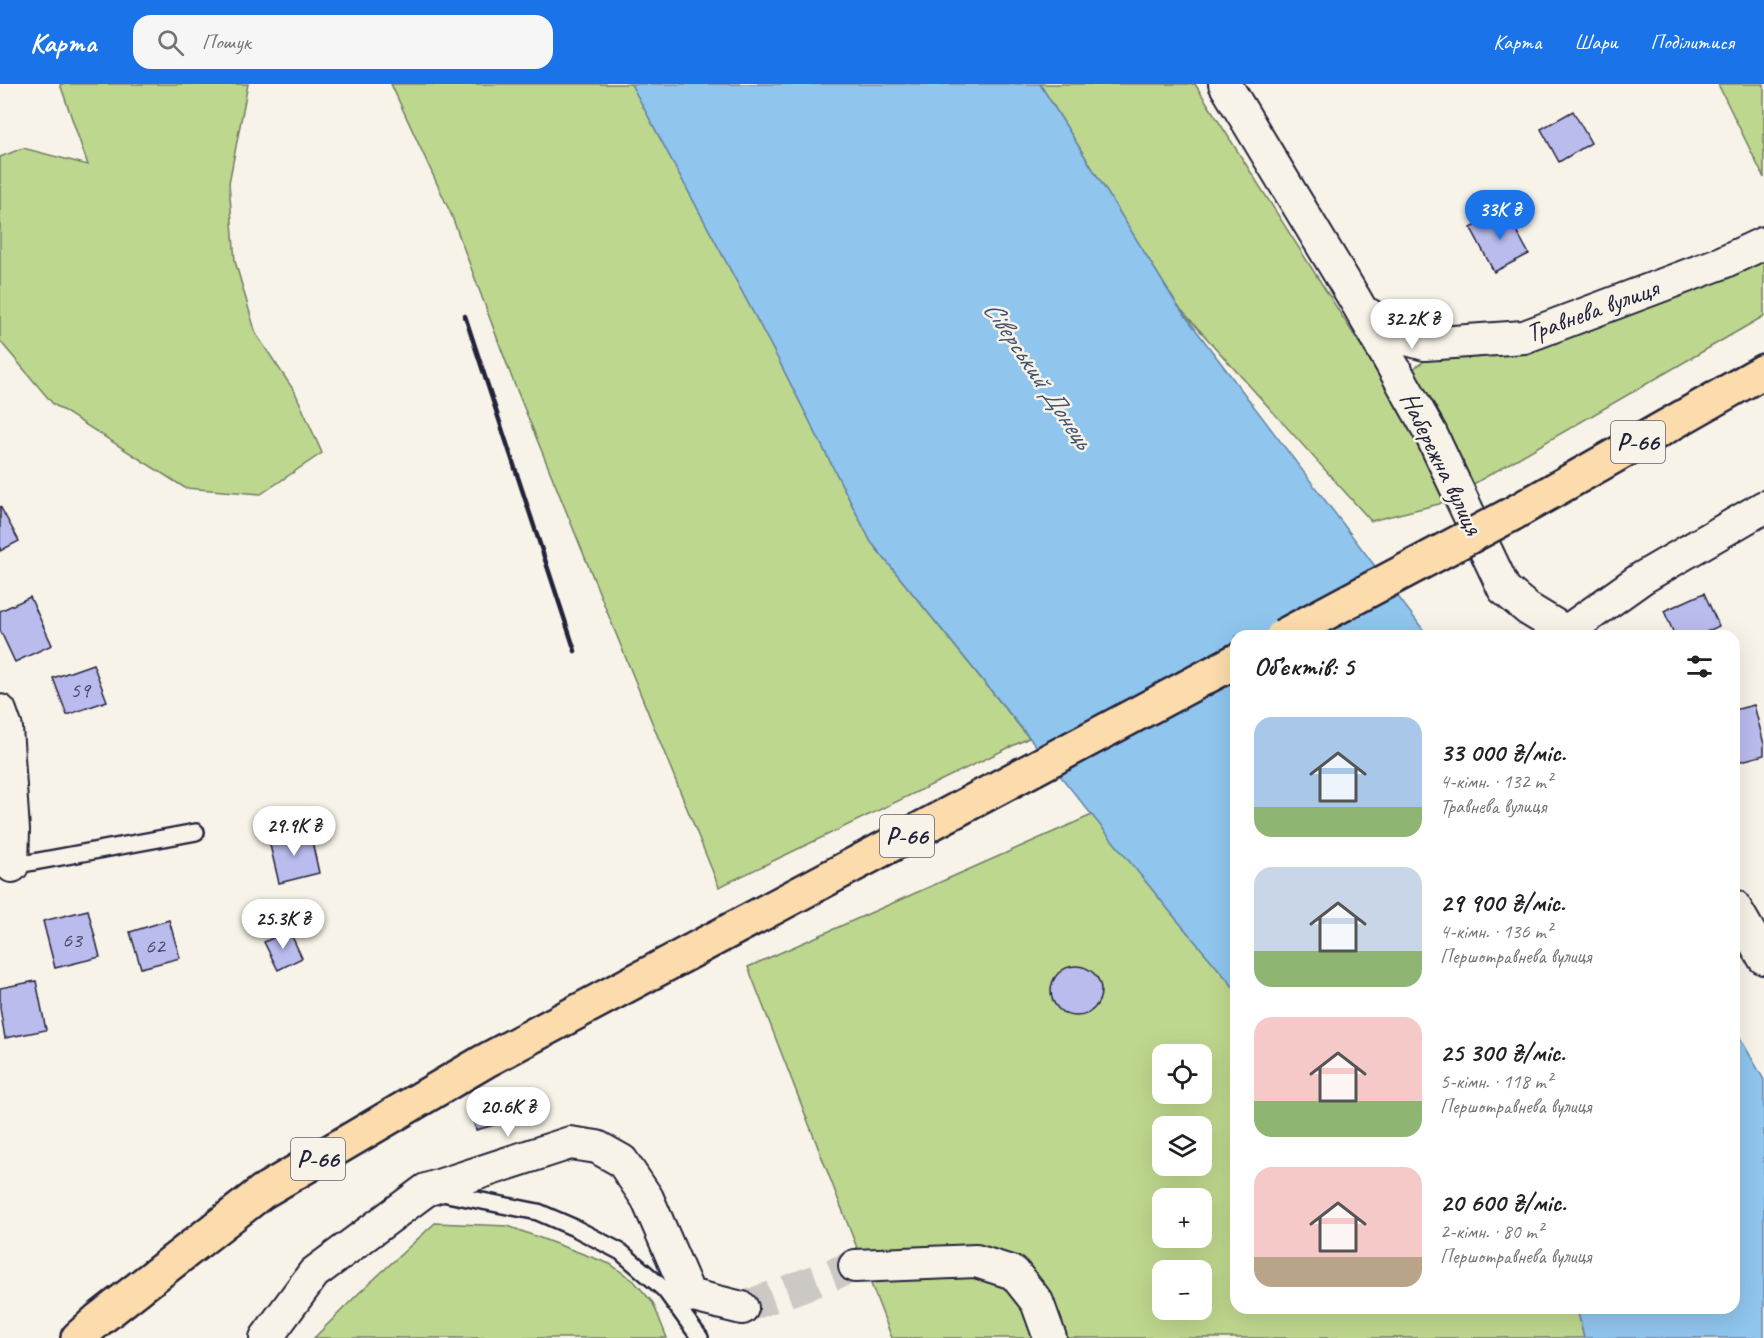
<!DOCTYPE html>
<html lang="uk">
<meta charset="utf-8">
<style>
:root{--surface:#fff;--page:#f6f6f6;--text:#202124;--muted:#757577;--accent:#1a73e8}
body{margin:0;font-family:Caveat,sans-serif;background:var(--page);color:var(--text);height:100vh;display:flex;flex-direction:column;font-size:22px;white-space:nowrap}
*{box-sizing:border-box;margin:0}
p{font-size:20px;color:var(--muted)}
.icon{flex:none;width:33px;height:33px;fill:none;stroke:currentColor;stroke-width:2;stroke-linecap:round;stroke-linejoin:round}
.map{position:relative;flex:1;overflow:hidden}
.panel{position:absolute;left:1230px;top:546px;width:510px;height:684px;display:flex;flex-direction:column;background:var(--surface);border-radius:18px;box-shadow:0 6px 24px #0002}
.panel>*{flex:none}
.controls{position:absolute;left:1152px;top:960px;display:grid;gap:12px}
.controls a{display:grid;place-items:center;width:60px;height:60px;border-radius:12px;background:var(--surface);box-shadow:0 6px 24px #0002;font-size:30px}
.price{position:absolute;translate:-50% -51px;padding:0 14px;border-radius:21px;background:#fff;color:#222;font-size:20px;line-height:39px;filter:drop-shadow(0 2px 3px #0008)}
.price::after{content:'';position:absolute;left:50%;top:36px;width:18px;height:14px;margin-left:-9px;background:inherit;clip-path:polygon(0 0,100% 0,50% 100%)}
.price.active{background:var(--accent);color:#fff}
ul{padding:0;list-style:none}
li{display:flex;align-items:center;gap:18px;height:150px;padding:0 24px}
li span{display:grid;place-items:center;flex:none;width:168px;height:120px;border-radius:18px;color:#555}
li>.icon{margin-inline-start:auto}
span .icon{width:72px;height:72px;fill:#fffc;stroke-width:1}
li b{font-size:26px}
h2{display:flex;justify-content:space-between;align-items:center;height:72px;padding:0 24px;font-size:26px}
header{display:flex;align-items:center;gap:36px;box-sizing:border-box;height:84px;padding:0 30px;background:var(--accent);color:#fff}
header strong{font-size:28px}
nav{display:flex;gap:33px;margin-inline-start:auto;font-size:21px}
.search{width:420px;height:54px;background:var(--page);display:flex;align-items:center;gap:15px;box-sizing:border-box;padding:0 21px;border-radius:18px;color:var(--muted);font-size:22px}
.map>svg:first-child{display:block}
</style>
<header>
<strong>Карта</strong>
<div class="search"><svg class="icon" aria-label="search" viewBox="0 0 24 24"><circle cx="10" cy="10" r="6"/><path d="M15 15l6 6"/></svg>Пошук</div>
<nav><a>Карта</a><a>Шари</a><a>Поділитися</a></nav>
</header>
<div class="map">
<svg width="1764" height="1254" viewBox="0 0 1764 1254">
<rect width="100%" height="100%" fill="#f7f3e8"/>
<filter id="ink" filterUnits="userSpaceOnUse"><feTurbulence type="fractalNoise" baseFrequency=".0167" numOctaves="2"/><feDisplacementMap in="SourceGraphic" scale="12" xChannelSelector="R" yChannelSelector="G"/><feConvolveMatrix kernelMatrix="1 2 1 2 8 2 1 2 1" color-interpolation-filters="sRGB"/></filter>
<g filter="url(#ink)">
<!-- green -->
<path fill="#bed78e" stroke="#707c64" stroke-width="1.5" fill-rule="evenodd" d="M60,0h188l-19,99 6,78 21,73 39,58 27,61 -61,41 -76,-6 -132,-84 -53,-63v-184l23,-9 65,17z
M391,0h240l146,273 94,185 158,196 -310,149 -207,-509 -61,-164z
M1040,0h155l192,303 49,-34 328,-122v85l-325,188 -68,17 -194,-216z
M1718,0h46v94z
M1092,731l80,99 64,76v318h341l7,30h-692l-144,-371zM1162,970h40v40h-40zM1162,1042h40v40h-40zM1162,1114h40v40h-40zM1162,1186h40v40h-40z
M435,1139l73,3 102,38 24,17 19,22 14,35h-353l45,-45z"/>
<!-- water -->
<path fill="#90c5ee" stroke="#6484a6" stroke-width="1.5" d="M631,0h409l137,221 251,331h-192v354l-64,-76 -301,-372 -94,-185z
M1734,943l30,53v258h-180l-7,-30h157z"/>
<!-- building -->
<path fill="#b9bced" stroke="#22223b" stroke-width="1.5" d="M1573,27l18,32 -32,19 -18,-33z
M1505,126l24,44 -35,18 -23,-44z
M0,422l19,35 -19,10z
M1704,509l15,33 -21,10h-23l-11,-25z
M30,513l22,48 -37,17 -15,-32v-19z
M93,580l14,37 -40,14 -14,-37z
M1754,621l10,39v11l-30,8v-53z
M310,748l9,41 -40,10 -10,-42z
M88,826l12,47 -45,11 -12,-47z
M169,836l11,38 -39,10 -11,-36z
M289,846l13,28 -24,12 -14,-28z
M1051 907a25 25 0 1 1 50 0a25 25 0 1 1-50 0Z
M36,897l10,49 -41,8 -5,-30v-20z
M491,1018l7,22 -22,6 -6,-21z"/>
<g fill="none" stroke-linecap="round" stroke-linejoin="round">
<!-- minor-tunnel -->
<path stroke="#ccc9c5" stroke-width="32" stroke-dasharray="32 16" stroke-linecap="butt" d="M742,1224l113,-42"/>
<!-- service casing -->
<g stroke="#22223b" stroke-width="20">
<path id="service" d="M12,782l184,-34
M437,1108l101,20 37,16 46,24 44,38 35,48"/>
</g>
<!-- minor casing -->
<g stroke="#22223b" stroke-width="36">
<path id="minor" d="M1225,0l131,217 74,131 74,157 24,20 38,23 76,-54 122,-71
M1369,231l16,18 40,11 99,-7 197,-74 43,-20
M0,627l6,17 7,102 -1,36
M1734,822l30,52
M855,1182l121,-5 38,12 23,29 13,36
M266,1254l48,-65 112,-83 144,-47 27,4 25,14 25,37 42,97 53,13"/>
</g>
<!-- primary casing -->
<g stroke="#22223b" stroke-width="38">
<path id="primary" d="M1512,430l252,-143
M78,1254l20,-18 164,-128 223,-131 751,-400"/>
</g>
<!-- service -->
<use href="#service" stroke="#f7f3e8" stroke-width="15"/>
<!-- minor -->
<use href="#minor" stroke="#f7f3e8" stroke-width="32"/>
<!-- primary -->
<use href="#primary" stroke="#fcdcac" stroke-width="33"/>
<!-- rail -->
<path stroke="#22223b" stroke-width="4.5" d="M465,232l110,335"/>
<!-- primary-bridge casing -->
<g stroke="#22223b" stroke-width="38" stroke-linecap="butt">
<path id="primary-bridge" d="M1283,552l229,-122"/>
</g>
<!-- primary-bridge -->
<use href="#primary-bridge" stroke="#fcdcac" stroke-width="33"/>
</g>
</g>
<g text-anchor="middle" stroke-width="5" stroke-linejoin="round" paint-order="stroke">
<!-- number labels -->
<g font-size="22" fill="#484868">
<text x="80" y="613">59</text>
<text x="72" y="863">63</text>
<text x="155" y="869">62</text>
</g>
<!-- shield labels -->
<g fill="#f7f3e8" stroke="#62616f" stroke-width="1.5">
<rect x="1611" y="337" width="54" height="42" rx="4.5"/>
<rect x="880" y="731" width="54" height="42" rx="4.5"/>
<rect x="291" y="1054" width="54" height="42" rx="4.5"/>
</g>
<g font-size="24" font-weight="bold" fill="#22223b">
<text x="1638" y="366">Р-66</text>
<text x="907" y="760">Р-66</text>
<text x="318" y="1083">Р-66</text>
</g>
<!-- street labels -->
<g font-size="26" fill="#22223b" stroke="#f7f3e8">
<text transform="translate(1592 226) rotate(-20)" y="9">Травнева вулиця</text>
<text transform="translate(1442 379) rotate(64)" y="9">Набережна вулиця</text>
</g>
<!-- water labels -->
<g font-size="27" font-style="italic" fill="#435371" stroke="#f7f3e8">
<text transform="translate(1038 290) rotate(56)" y="9">Сіверський Донець</text>
</g>
</g>
</svg>
<div class="controls">
<a><svg class="icon" aria-label="locate" viewBox="0 0 24 24"><circle cx="12" cy="12" r="6"/><path d="M12 2v4M12 18v4M2 12h4M18 12h4"/></svg></a>
<a><svg class="icon" aria-label="layers" viewBox="0 0 24 24"><path d="M12 4l9 5-9 5-9-5zM3 14l9 5 9-5"/></svg></a>
<a>+</a>
<a>−</a>
</div>
<b class="price active" style="left:1500px;top:157px">33K ₴</b>
<b class="price" style="left:1412px;top:266px">32.2K ₴</b>
<b class="price" style="left:294px;top:773px">29.9K ₴</b>
<b class="price" style="left:283px;top:866px">25.3K ₴</b>
<b class="price" style="left:508px;top:1054px">20.6K ₴</b>
<section class="panel">
<h2>Об’єктів: 5<svg class="icon" aria-label="filters" viewBox="0 0 24 24"><path d="M4 7h16M4 17h16"/><circle cx="9" cy="7" r="2"/><circle cx="15" cy="17" r="2"/></svg></h2>
<ul>
<li><span style="background:linear-gradient(#a9c7e8 75%,#8fb573 0)"><svg class="icon" aria-label="home" viewBox="0 0 24 24"><path d="M3 11l9-7 9 7M6 9v11h12V9"/></svg></span><div><b>33 000 ₴/міс.</b><p>4-кімн. · 132 m²</p><p>Травнева вулиця</p></div></li>
<li><span style="background:linear-gradient(#c9d6e8 70%,#8fb573 0)"><svg class="icon" aria-label="home" viewBox="0 0 24 24"><path d="M3 11l9-7 9 7M6 9v11h12V9"/></svg></span><div><b>29 900 ₴/міс.</b><p>4-кімн. · 136 m²</p><p>Першотравнева вулиця</p></div></li>
<li><span style="background:linear-gradient(#f6c9c9 70%,#8fb573 0)"><svg class="icon" aria-label="home" viewBox="0 0 24 24"><path d="M3 11l9-7 9 7M6 9v11h12V9"/></svg></span><div><b>25 300 ₴/міс.</b><p>5-кімн. · 118 m²</p><p>Першотравнева вулиця</p></div></li>
<li><span style="background:linear-gradient(#f6c9c9 75%,#b9a48a 0)"><svg class="icon" aria-label="home" viewBox="0 0 24 24"><path d="M3 11l9-7 9 7M6 9v11h12V9"/></svg></span><div><b>20 600 ₴/міс.</b><p>2-кімн. · 80 m²</p><p>Першотравнева вулиця</p></div></li>
</ul>
</section>
</div>
